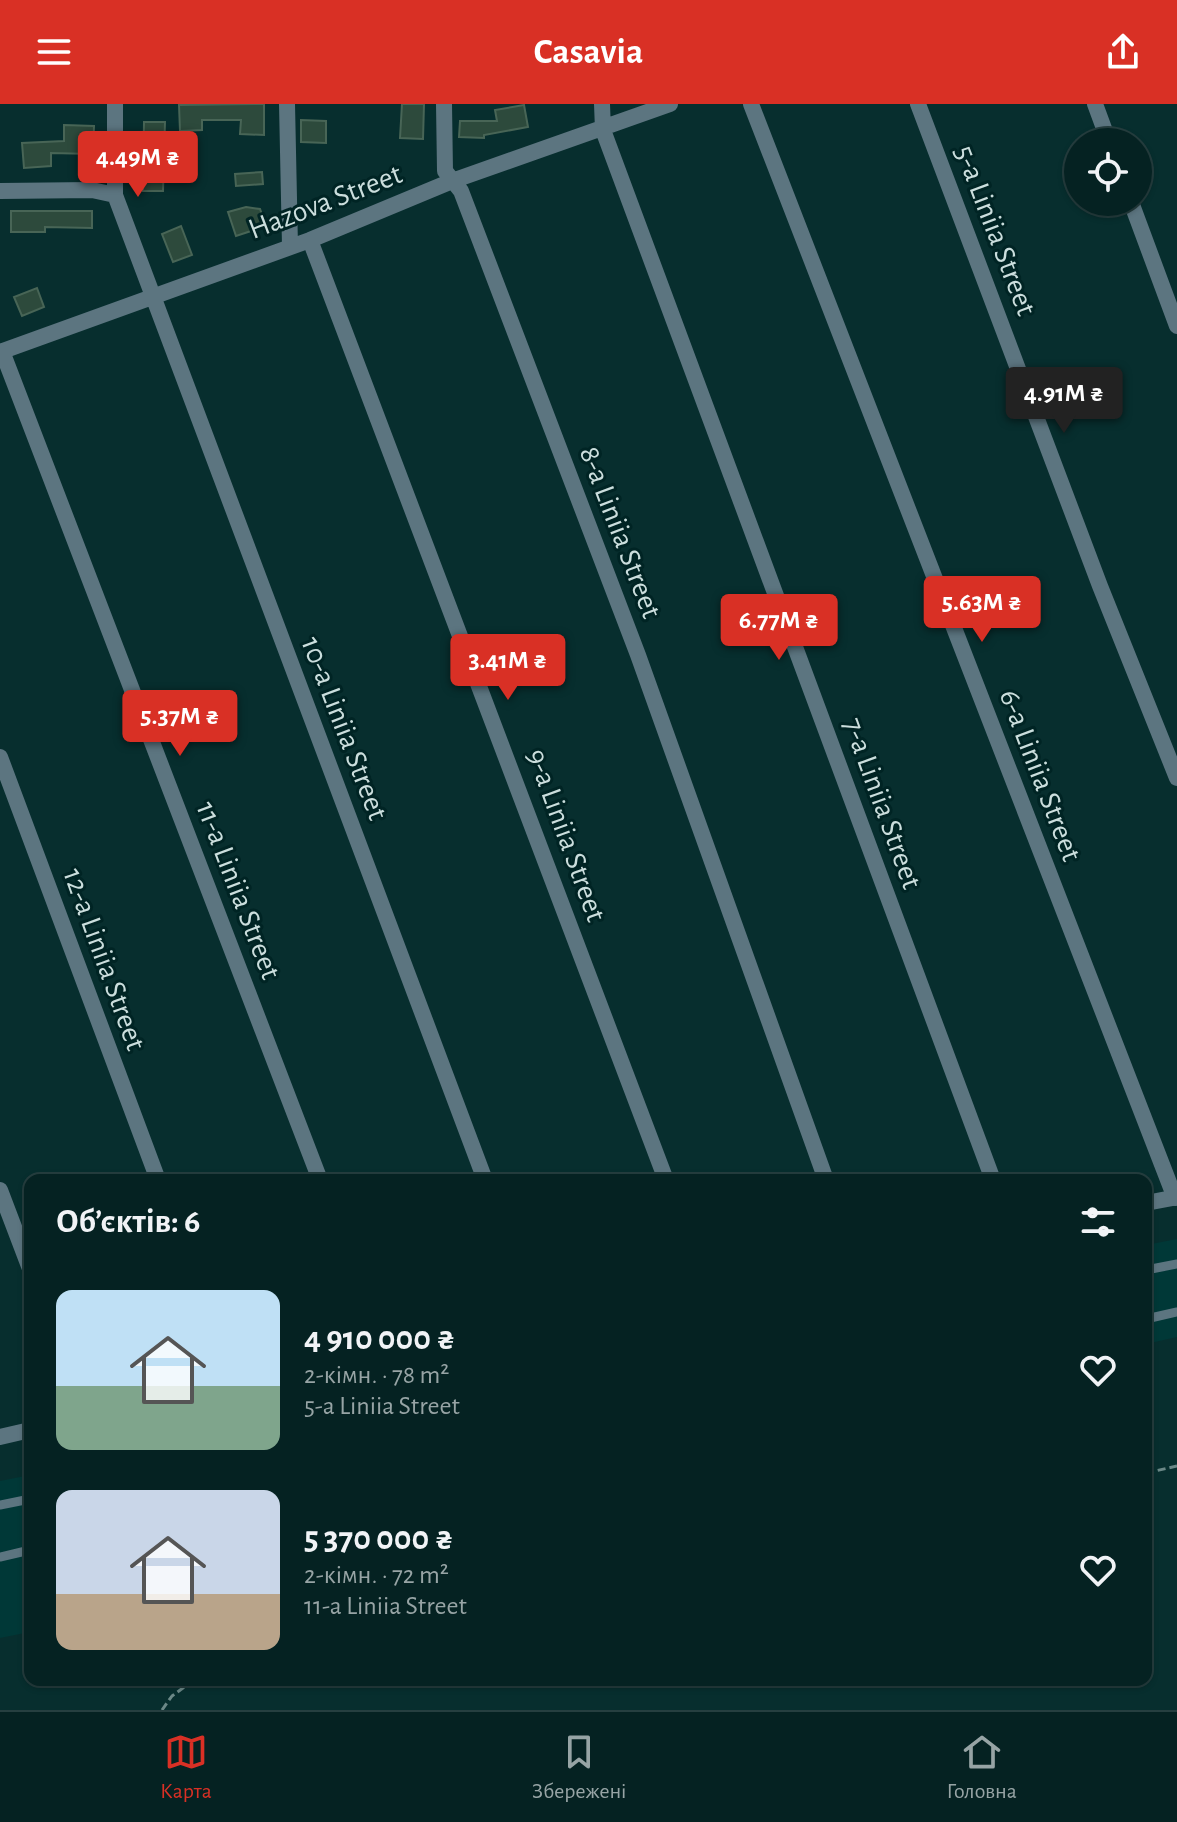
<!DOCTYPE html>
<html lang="uk">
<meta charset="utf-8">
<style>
:root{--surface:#052222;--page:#132f2f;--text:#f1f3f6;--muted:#97a4a5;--line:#263f40;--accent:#d93025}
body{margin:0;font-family:"Alegreya Sans",sans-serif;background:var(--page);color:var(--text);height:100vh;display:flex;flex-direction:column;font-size:30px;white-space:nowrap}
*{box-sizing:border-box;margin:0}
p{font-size:26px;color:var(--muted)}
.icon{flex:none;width:44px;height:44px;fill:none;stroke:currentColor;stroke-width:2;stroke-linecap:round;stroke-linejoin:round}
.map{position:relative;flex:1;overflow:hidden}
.details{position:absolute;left:24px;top:1070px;width:1128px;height:512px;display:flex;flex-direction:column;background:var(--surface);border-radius:16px;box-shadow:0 2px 6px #0004,0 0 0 2px var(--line)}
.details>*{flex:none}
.fabs{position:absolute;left:1064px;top:24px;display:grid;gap:16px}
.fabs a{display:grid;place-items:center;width:88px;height:88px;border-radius:50%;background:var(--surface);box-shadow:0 2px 6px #0004,0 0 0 2px var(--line);font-size:40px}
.price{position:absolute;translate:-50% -68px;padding:0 18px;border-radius:8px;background:var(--accent);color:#fff;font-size:26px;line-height:52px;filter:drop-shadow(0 2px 4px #0008)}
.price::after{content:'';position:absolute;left:50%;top:48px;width:24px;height:18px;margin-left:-12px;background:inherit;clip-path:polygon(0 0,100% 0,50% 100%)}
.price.active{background:#222;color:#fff}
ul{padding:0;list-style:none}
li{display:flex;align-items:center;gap:24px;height:200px;padding:0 32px}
li span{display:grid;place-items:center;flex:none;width:224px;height:160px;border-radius:16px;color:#555}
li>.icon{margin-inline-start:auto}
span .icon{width:96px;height:96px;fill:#fffc;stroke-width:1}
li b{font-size:34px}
h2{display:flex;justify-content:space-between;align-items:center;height:96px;padding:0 32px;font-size:34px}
header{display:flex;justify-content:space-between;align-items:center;height:104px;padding:0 32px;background:var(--accent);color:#fff;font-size:36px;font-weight:600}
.tabs{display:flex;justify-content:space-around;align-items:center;height:112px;border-top:2px solid var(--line);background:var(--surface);font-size:22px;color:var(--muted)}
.tabs a{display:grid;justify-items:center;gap:4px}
.tabs .active{color:var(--accent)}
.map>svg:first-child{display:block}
</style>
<header><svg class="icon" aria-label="menu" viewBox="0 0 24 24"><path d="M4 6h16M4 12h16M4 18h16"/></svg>Casavia<svg class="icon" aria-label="share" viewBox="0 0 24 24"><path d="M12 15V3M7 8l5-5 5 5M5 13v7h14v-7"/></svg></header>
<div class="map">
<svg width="1177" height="1606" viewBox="0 0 1177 1606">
<rect width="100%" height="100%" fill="#072e2e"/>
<!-- built -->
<path fill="#003837" d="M1177,1135v98l-31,7v-99z
M30,1371v157l-30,6v-157z"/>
<!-- building -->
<path fill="#2d4a3c" stroke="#486556" stroke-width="2" d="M264,0v31l-24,-1 1,-14h-39v10l-22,1 -1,-26z
M402,0h22l-1,35 -23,-1z
M524,1l4,22 -44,8v3l-25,-1 1,-16h37l-2,-11z
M301,16l25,1v22l-25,-1z
M144,18h21l-2,69h-20z
M64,21l30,1 -1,28 -42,-1v13l-27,2 -2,-25 42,-2z
M262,68l1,12 -27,2 -1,-12z
M246,103l14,2 6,17 -30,10 -8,-24z
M11,107h81v17l-47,-1v5h-34z
M181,122l11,29 -19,7 -11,-28z
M37,184l7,19 -22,9 -8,-19z"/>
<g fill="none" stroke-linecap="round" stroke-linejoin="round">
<!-- path -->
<path stroke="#6b8887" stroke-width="3" stroke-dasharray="8 4" stroke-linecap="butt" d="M1146,1369l31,-7
M162,1606l10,-14 22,-16"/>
<!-- service -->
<path stroke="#5c7580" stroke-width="9" d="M1146,1166l31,-6
M1146,1215l31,-7
M0,1401l30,-6
M0,1453l30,-7"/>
<!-- minor -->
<path stroke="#5c7580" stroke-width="16" d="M115,0v91l370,985
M287,0l3,142
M444,0l1,67 16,20 177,464 188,525
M602,0l1,26 390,1050
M751,0l424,1094
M918,0l182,482 77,192
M1095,0l14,38
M0,87l92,-1 23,5
M1131,98l46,124
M310,136l356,940
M2,247l318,829
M0,248l310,-112 142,-59 218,-77
M0,653l158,423
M0,1086l30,79"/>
<!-- tertiary -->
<path stroke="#5c7580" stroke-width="16" d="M1146,1099l31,-6
M0,1333l30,-7"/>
</g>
<g text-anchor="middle" stroke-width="6" stroke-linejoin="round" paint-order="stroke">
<!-- street labels -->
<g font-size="30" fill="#cbdedd" stroke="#002424">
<text transform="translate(325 97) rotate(-21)" y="10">Hazova Street</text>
<text transform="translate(996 126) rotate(69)" y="10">5-a Liniia Street</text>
<text transform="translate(621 428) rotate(69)" y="10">8-a Liniia Street</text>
<text transform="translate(345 624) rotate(69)" y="10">10-a Liniia Street</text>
<text transform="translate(1041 671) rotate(69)" y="10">6-a Liniia Street</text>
<text transform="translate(883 699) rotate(70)" y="10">7-a Liniia Street</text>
<text transform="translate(567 731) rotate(70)" y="10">9-a Liniia Street</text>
<text transform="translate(239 786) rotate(69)" y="10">11-a Liniia Street</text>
<text transform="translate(105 855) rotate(70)" y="10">12-a Liniia Street</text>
</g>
</g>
</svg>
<div class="fabs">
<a><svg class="icon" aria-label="locate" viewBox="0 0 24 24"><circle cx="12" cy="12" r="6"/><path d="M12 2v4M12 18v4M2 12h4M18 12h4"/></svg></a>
</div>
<b class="price" style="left:138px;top:95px">4.49M ₴</b>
<b class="price active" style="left:1064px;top:331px">4.91M ₴</b>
<b class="price" style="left:982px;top:540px">5.63M ₴</b>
<b class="price" style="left:779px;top:558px">6.77M ₴</b>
<b class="price" style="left:508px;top:598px">3.41M ₴</b>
<b class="price" style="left:180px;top:654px">5.37M ₴</b>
<section class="details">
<h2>Об’єктів: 6<svg class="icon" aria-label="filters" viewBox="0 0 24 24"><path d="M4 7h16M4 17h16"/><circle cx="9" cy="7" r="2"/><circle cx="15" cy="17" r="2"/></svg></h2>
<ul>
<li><span style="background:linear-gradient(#bfe0f5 60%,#7fa58c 0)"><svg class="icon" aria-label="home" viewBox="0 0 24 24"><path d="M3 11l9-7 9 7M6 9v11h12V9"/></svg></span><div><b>4 910 000 ₴</b><p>2-кімн. · 78 m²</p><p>5-a Liniia Street</p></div><svg class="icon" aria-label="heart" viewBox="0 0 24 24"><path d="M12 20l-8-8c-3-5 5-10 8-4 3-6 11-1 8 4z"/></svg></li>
<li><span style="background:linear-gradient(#c9d6e8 65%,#b9a48a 0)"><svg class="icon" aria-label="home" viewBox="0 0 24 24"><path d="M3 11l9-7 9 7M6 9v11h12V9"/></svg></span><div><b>5 370 000 ₴</b><p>2-кімн. · 72 m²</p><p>11-a Liniia Street</p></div><svg class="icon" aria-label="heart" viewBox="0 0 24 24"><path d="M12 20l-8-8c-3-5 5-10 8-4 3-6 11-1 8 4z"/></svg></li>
</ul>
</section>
</div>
<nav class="tabs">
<a class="active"><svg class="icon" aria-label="map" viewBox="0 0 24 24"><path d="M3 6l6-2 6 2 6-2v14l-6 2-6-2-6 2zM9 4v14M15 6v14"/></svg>Карта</a>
<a><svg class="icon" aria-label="saved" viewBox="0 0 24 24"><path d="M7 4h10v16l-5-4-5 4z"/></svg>Збережені</a>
<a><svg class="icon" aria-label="home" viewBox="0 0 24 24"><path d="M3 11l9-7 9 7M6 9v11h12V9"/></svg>Головна</a>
</nav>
